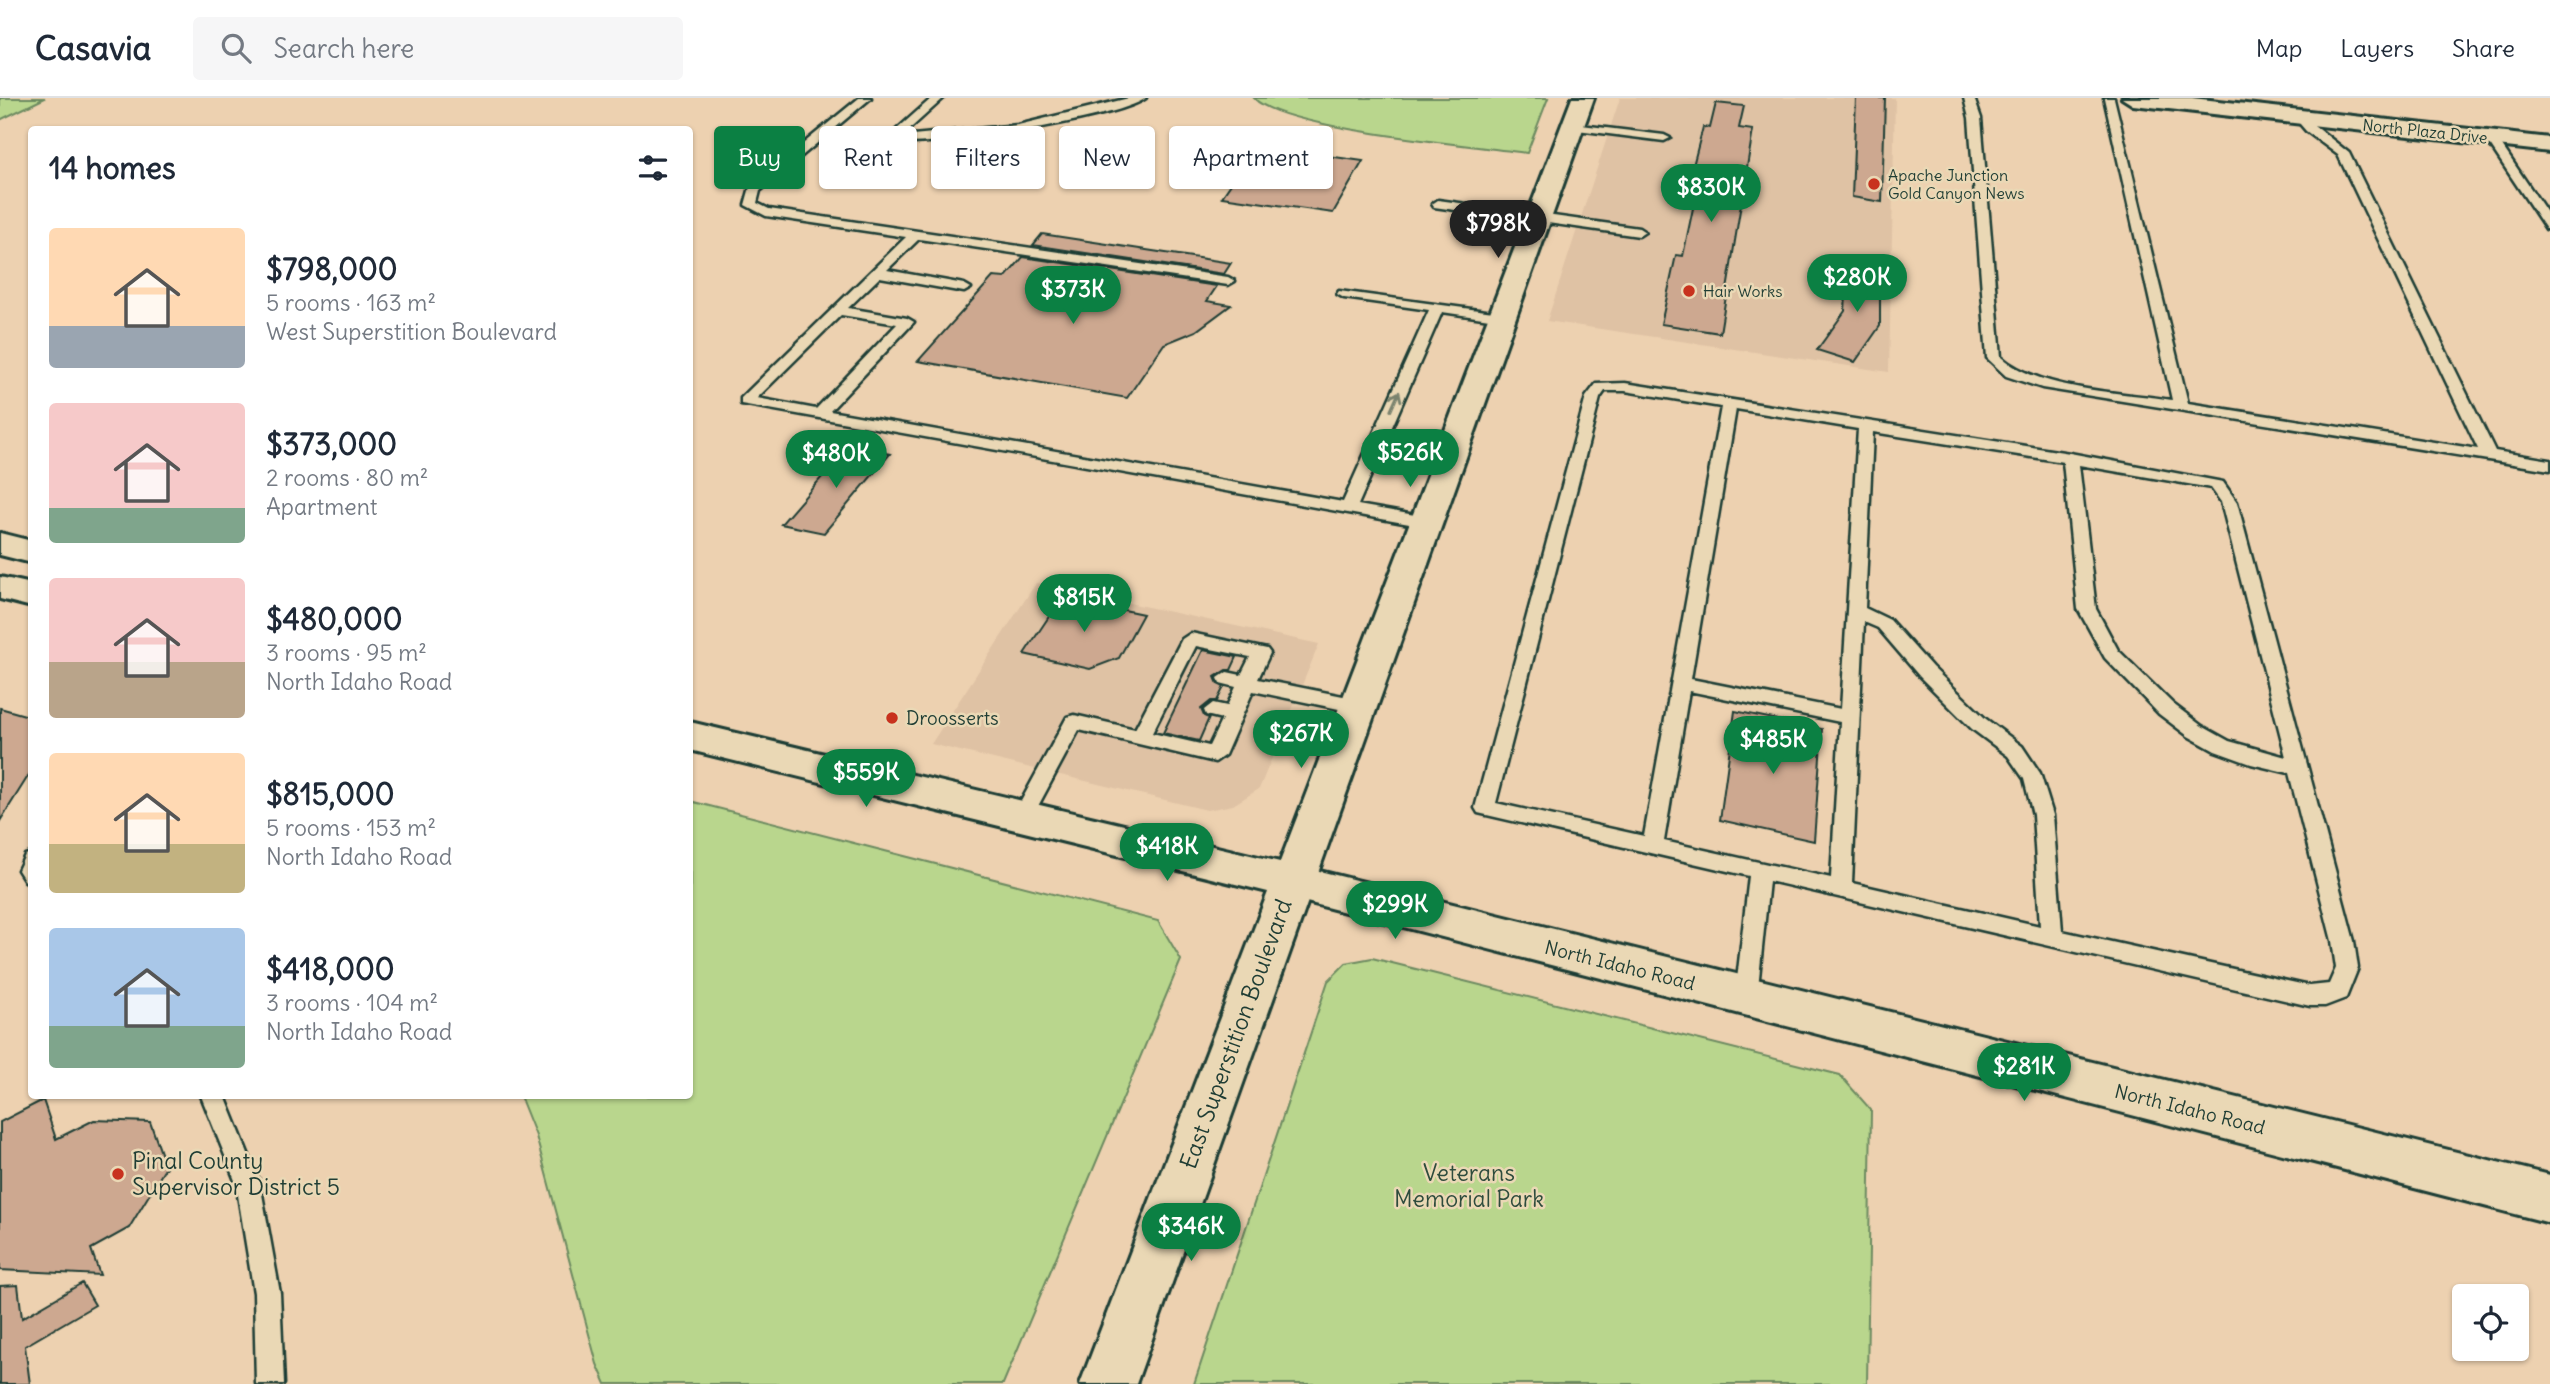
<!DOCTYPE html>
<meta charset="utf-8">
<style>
:root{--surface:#fff;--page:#f6f6f7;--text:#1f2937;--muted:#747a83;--line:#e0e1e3;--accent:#0b8043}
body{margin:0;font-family:Delius,sans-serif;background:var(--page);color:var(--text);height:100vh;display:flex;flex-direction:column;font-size:26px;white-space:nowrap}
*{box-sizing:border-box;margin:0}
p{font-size:23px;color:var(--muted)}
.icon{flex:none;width:38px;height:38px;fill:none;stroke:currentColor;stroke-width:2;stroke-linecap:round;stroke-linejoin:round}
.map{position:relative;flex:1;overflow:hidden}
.sheet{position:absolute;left:28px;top:28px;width:665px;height:973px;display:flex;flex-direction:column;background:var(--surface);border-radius:7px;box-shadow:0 2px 5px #0004}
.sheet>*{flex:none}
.guide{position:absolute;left:714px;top:28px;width:665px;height:63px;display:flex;gap:14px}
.tools{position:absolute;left:2452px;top:1186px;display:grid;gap:14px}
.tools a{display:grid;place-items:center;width:77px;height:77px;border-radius:7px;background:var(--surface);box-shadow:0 2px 5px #0004;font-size:35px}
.price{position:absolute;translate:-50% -60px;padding:0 16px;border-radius:24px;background:var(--accent);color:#fff;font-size:23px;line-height:46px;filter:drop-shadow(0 2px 4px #0008)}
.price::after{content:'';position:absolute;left:50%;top:42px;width:21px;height:16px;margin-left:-10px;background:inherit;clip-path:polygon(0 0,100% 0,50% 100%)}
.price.active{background:#222;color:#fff}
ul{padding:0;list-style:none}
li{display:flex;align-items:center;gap:21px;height:175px;padding:0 21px}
li span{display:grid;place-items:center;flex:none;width:196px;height:140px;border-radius:7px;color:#555}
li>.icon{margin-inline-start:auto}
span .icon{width:84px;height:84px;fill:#fffc;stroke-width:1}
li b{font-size:30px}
h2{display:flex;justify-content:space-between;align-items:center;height:84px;padding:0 21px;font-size:30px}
.tag{padding:0 24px;border-radius:7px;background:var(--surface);box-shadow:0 2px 5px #0004;font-size:24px;line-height:63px}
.tag.active{background:var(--accent);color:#fff}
header{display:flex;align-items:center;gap:42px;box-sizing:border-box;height:98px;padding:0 35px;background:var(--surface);border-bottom:2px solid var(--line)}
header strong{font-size:33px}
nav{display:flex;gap:38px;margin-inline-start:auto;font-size:24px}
.search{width:490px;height:63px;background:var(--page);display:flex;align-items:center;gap:18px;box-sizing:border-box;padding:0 24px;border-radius:7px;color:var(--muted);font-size:26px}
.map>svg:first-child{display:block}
</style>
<header>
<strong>Casavia</strong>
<div class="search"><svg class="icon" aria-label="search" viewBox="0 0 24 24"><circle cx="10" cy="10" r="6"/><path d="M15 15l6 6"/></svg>Search here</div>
<nav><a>Map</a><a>Layers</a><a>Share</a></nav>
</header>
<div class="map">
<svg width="2550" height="1286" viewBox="0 0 2550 1286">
<rect width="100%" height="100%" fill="#edd1b0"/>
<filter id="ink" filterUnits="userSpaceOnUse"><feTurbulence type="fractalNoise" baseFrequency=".0143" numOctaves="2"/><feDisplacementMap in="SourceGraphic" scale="14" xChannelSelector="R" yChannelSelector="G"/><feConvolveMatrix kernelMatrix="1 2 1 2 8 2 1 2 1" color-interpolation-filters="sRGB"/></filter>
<g filter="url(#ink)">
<!-- built -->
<path fill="#dfc2a4" d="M1620,0h275l-6,274 -342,-51z
M1036,485l283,61 -60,145 -26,16 -26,5 -276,-66z"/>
<!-- green -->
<path fill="#b9d68d" stroke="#6c8a60" stroke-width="2" d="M0,0h45l-45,22z
M1254,0h294l-21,55c-48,-7 -247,-24 -273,-55z
M690,703l468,120 23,39 -178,424h-397l-9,-20 -61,-228 -16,-40h170z
M1372,860l468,117 31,35 -4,274h-673l134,-403 18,-18z"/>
<!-- building -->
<path fill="#cda890" stroke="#1f3d34" stroke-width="2" d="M1856,0h29l-3,104 -30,-5z
M1716,5l28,3 -5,22 14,2 -33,203 -59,-9 15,-69 7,1 14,-67 -9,-1 6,-26 9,-35 7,1z
M1257,48l106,15 -30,52 -111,-16z
M1042,136l189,29 -7,11 -191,-29z
M1023,159l194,29 -10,15 24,4 -35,26 -32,13 -37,54 -209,-37 75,-84 12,1z
M1848,164l32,4v60l-25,36 -38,-12 28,-39z
M849,348l41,8 -66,79 -43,-9z
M1062,499l81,17 -24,44 -29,11 -66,-15z
M1203,552l34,7 -6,13h-5l-11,7 3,7 6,3 -7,14h-6l-10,8 3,7 5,2 -10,23 -36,-8z
M0,610l32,9v53l-32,51z
M1735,613l87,18 -8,112 -94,-21z
M43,1002l13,39 38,-19 56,2 16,45 -37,61 -38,21 9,26 -100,-5v-148z
M82,1185l13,22 -70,41 5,38h-30v-98l18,-1 4,33z"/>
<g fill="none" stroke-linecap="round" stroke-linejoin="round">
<!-- service casing -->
<g stroke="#1f3d34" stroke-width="5">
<path id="service" d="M859,0h12l-111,93 -3,12 12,6 459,68 7,4 -7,4 -309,-46 -32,31 77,14 7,4 -7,4 -84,-15 -32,31 59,10 7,4 -84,89 513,91 86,-192 -85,-12 -7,-4 2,-3 169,23v6l-5,1 -61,-9 -84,193 74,13 2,4 -2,4 -6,1 -685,-123v-6l165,-161 -140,-21 -21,-11 5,-18zM841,217l56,9 -81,85 -59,-11z
M932,0h12l-42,38 116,-11 111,-27h17c-29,22 -221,51 -259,44v-4z
M1964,0h10l7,20 20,239c39,34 120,35 171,43l-68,-302h10l74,305 290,46 -140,-294 -32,-24 -12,-14 6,-3 49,39 146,298 55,9v10l-508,-82 -36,-12 -19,-18 -18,-240z
M1573,26l91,11 6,3 -6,3 -95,-12v-4z
M2492,38l4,1 54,80v13l-4,-1 -60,-90z
M1438,102l201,28 6,4 -6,4 -205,-29 -2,-3z
M1625,285l445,70 153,29 14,20 117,439 4,27 -12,30 -21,8h-15l-541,-125 -12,116 -3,7 -8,3 -8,-3 -3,-7 14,-121 -271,-63 -3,-5 111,-411 10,-13zM1605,293h20l96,16 -77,429 -148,-33 104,-405zM1736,311l122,20 -17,280 -150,-30zM1873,334l190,30 15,147 27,49 54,56 29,22 27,15 36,13 38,9 43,168 4,27 -7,16 -19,2 -248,-55 -9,-116 -13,-42 -18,-27 -36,-27 -54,-52 -42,-47 -25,-12zM2079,367l132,23 10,14 65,255 -57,-16 -27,-15 -29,-22 -55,-54 -22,-41zM1864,524l14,6 42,49 52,52 36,27 16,23 9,36 7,111 -188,-43zM1689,593l151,31 -9,156 -167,-37z
M1191,535l76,16 3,4 -12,26 100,20 9,7 -9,7 -105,-22 -28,64 -10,7 -136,-32 -49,91h-14l-3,-5 54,-99 7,-2 61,14 47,-90zM1196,548l54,11 -9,18 -14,-3 -9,6 2,5 16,4 -9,19 -14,-3 -9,7 2,5 16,4 -13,27 -57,-13z
M32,755v30l-7,-2 -7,-11 7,-15z
M201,998h24l35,87 20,110 4,91h-28l-2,-91 -18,-110z"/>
</g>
<!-- minor casing -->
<g stroke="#1f3d34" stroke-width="6">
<path id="minor" d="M2122,0h70l358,40v14l-417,-47z"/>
</g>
<!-- tertiary casing -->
<g stroke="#1f3d34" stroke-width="6">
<path id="tertiary" d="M1291,766l1259,311v48l-1259,-325 -15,-5 -6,-12 6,-12z"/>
</g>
<!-- secondary casing -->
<g stroke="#1f3d34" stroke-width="6">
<path id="secondary" d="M1572,0h22l-458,1286h-56l188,-492 -578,-142v-28l590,140z
M0,435l32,8v22l-32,-8z
M0,479l32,7v23l-32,-8z"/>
</g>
<!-- service -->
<use href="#service" fill="#ead8b5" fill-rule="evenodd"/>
<!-- minor -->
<use href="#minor" fill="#ead8b5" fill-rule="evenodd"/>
<!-- tertiary -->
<use href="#tertiary" fill="#ead8b5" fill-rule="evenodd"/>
<!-- secondary -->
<use href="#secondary" fill="#ead8b5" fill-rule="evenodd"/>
</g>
<!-- one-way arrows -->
<defs><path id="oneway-shaft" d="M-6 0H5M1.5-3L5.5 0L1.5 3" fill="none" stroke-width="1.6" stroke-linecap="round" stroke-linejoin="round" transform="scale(1.75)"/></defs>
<use stroke="#7a836e" href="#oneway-shaft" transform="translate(1395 303) rotate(-66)"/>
</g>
<!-- markers -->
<g fill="#c8321e" stroke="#ead8b5" stroke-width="2.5">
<circle cx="1874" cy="86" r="7"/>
<circle cx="1689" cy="193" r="7"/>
<circle cx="892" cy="620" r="7"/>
<circle cx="118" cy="1076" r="7"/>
</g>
<g text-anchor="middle" stroke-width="5" stroke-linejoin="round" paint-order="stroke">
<!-- far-street labels -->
<g font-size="16" fill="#1f3d34" stroke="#ead8b5">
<text transform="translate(2425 33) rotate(6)" y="6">North Plaza Drive</text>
</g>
<!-- far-poi labels -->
<g font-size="16" fill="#1f3d34" stroke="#ead8b5" text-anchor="start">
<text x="1888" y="83">Apache Junction<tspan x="1888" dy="18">Gold Canyon News</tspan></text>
<text x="1703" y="199">Hair Works</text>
</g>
<!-- poi labels -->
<g font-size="19" fill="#1f3d34" stroke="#ead8b5" text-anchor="start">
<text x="906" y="627">Droosserts</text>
</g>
<!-- street labels -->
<g font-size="19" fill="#1f3d34" stroke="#ead8b5">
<text transform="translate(1620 867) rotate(14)" y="7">North Idaho Road</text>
<text transform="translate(2190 1011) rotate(14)" y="7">North Idaho Road</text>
</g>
<!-- near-street labels -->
<g font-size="23" fill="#1f3d34" stroke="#ead8b5">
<text transform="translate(1236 936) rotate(-70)" y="8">East Superstition Boulevard</text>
</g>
<!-- near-poi labels -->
<g font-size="23" fill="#1f3d34" stroke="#ead8b5" text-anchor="start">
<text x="132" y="1071">Pinal County<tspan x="132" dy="26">Supervisor District 5</tspan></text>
</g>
<!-- near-park labels -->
<g font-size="23" fill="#2e4c3d" stroke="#ead8b5">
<text x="1469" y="1083">Veterans<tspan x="1469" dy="26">Memorial Park</tspan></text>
</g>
</g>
</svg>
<div class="tools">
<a><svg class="icon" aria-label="locate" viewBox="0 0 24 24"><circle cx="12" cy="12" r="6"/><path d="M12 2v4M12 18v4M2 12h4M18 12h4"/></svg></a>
</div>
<b class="price" style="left:1711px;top:126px">$830K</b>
<b class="price active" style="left:1498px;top:162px">$798K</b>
<b class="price" style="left:1857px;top:216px">$280K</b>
<b class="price" style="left:1073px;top:228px">$373K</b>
<b class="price" style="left:1410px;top:391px">$526K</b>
<b class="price" style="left:836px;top:392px">$480K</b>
<b class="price" style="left:1084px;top:536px">$815K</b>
<b class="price" style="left:1301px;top:672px">$267K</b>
<b class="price" style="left:1773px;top:678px">$485K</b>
<b class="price" style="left:866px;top:711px">$559K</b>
<b class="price" style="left:1167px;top:785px">$418K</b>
<b class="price" style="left:1395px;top:843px">$299K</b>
<b class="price" style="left:2024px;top:1005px">$281K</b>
<b class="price" style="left:1191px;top:1165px">$346K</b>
<div class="guide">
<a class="tag active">Buy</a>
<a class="tag">Rent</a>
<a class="tag">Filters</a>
<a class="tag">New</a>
<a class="tag">Apartment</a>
</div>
<section class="sheet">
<h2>14 homes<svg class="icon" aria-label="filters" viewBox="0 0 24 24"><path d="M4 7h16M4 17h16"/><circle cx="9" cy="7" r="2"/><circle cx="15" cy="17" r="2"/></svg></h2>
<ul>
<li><span style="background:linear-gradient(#ffd9b3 70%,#9aa5b1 0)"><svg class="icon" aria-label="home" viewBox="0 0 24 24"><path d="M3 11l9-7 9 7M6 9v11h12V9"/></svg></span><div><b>$798,000</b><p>5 rooms · 163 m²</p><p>West Superstition Boulevard</p></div></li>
<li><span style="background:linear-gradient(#f6c9c9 75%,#7fa58c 0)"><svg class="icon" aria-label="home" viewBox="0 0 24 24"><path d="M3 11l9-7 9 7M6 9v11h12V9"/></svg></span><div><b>$373,000</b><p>2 rooms · 80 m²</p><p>Apartment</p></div></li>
<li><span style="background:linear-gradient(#f6c9c9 60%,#b9a48a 0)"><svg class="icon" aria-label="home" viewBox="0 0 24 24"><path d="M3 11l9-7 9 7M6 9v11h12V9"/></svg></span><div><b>$480,000</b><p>3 rooms · 95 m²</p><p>North Idaho Road</p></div></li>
<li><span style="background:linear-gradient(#ffd9b3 65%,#c2b280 0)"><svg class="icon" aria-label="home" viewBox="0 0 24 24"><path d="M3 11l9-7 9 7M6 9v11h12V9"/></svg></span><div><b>$815,000</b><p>5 rooms · 153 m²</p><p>North Idaho Road</p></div></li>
<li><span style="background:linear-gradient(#a9c7e8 70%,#7fa58c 0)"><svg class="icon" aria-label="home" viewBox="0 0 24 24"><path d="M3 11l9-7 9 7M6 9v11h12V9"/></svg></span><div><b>$418,000</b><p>3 rooms · 104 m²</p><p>North Idaho Road</p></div></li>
</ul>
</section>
</div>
